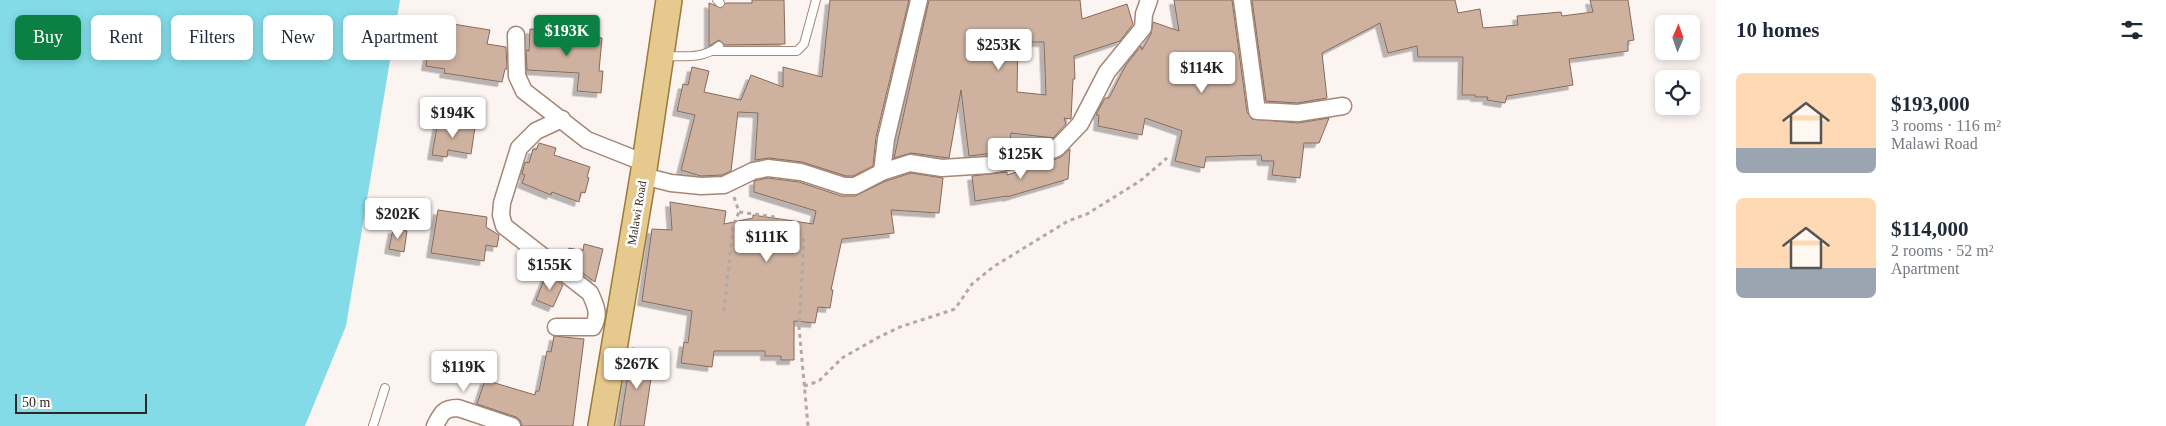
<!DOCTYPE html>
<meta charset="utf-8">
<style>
:root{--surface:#fff;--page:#f6f6f7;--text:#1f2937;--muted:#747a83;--accent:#0b8043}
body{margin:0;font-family:Georgia,serif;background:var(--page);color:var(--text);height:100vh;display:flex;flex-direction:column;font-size:19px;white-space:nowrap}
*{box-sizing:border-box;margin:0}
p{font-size:16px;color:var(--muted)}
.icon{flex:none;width:28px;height:28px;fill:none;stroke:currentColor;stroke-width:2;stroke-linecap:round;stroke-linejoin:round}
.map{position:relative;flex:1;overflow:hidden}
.panel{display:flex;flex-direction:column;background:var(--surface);width:450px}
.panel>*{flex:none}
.guide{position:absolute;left:15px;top:15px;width:475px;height:45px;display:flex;gap:10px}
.needle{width:32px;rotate:2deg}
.fabs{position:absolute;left:1655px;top:15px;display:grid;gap:10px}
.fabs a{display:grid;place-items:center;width:45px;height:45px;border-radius:8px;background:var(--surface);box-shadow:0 2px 8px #0003;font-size:25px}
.scale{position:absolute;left:15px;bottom:12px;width:132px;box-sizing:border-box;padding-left:5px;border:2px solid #322720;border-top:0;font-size:14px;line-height:18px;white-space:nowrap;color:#322720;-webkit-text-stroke:4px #fff;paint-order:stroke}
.price{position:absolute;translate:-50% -42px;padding:0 11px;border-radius:5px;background:#fff;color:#222;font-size:16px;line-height:32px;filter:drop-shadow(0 1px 2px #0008)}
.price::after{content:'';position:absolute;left:50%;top:30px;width:15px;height:11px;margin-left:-8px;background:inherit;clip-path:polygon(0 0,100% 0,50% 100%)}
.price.active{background:var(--accent);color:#fff}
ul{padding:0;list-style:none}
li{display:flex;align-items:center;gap:15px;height:125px;padding:0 20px}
li span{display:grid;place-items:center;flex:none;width:140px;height:100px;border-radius:8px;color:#555}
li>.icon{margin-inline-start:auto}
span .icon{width:60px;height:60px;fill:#fffc;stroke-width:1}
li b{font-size:21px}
h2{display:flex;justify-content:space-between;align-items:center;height:60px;padding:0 20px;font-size:21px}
.pill{padding:0 18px;border-radius:8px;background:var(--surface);box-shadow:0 2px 8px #0003;font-size:18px;line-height:45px}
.pill.active{background:var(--accent);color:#fff}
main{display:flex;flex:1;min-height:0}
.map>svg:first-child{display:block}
</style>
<main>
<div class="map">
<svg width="1716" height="426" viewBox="0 0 1716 426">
<defs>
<filter id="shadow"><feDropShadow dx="-4.5" dy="4.5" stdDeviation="0" flood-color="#0004"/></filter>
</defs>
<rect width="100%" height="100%" fill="#fbf4f1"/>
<!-- water -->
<path fill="#82dbe7" d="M0,0h400l-54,326 -41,100h-305z"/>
<!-- building -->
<path fill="#cfb19f" stroke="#866a5a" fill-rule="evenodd" filter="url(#shadow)" d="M752,0h32l1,44 -60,1 -6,-5 -10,6v-43l12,5 5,-5h26z
M830,0h79l-33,137 -3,29 -20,10h-7l-44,-14 -33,-4 -14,2 3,-47 -20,-1 -7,59 -9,4 -21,1 -20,-6 14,-55 -18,-4 6,-27 5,1 4,-18 17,4 -5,21 37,8 10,-25 32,12v-20l39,10z
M929,0h151l2,19 45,-15 6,20 -13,17 -46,15 1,23h-2l-2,40 -7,-1 2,6 -13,14 -42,-5 -2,18 -40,5 -8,-66 -12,68 -38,-5 -17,5zM1018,42h26l2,53 -29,-3z
M1174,0h58l15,112 5,7 46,4 31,-5 -10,25h-15l-4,35 -28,-3 2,-14h-12l-1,-6 -55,2 -2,11 -29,-7 7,-30 -37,-13 -3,17 -44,-9 1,-11h-3l9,-17h4l17,-33 15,-19 1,4 9,-16 2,-12 26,9z
M1252,0h203l3,13 22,-4 3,19 35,-3 -1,-9 44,-4 1,4 31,-4 -3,-12h38l6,40 -6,1v10l-59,8 4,26 -66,11 -2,7 -18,-3 1,-3h-13v-2h-13l1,-38h-45l-1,-11 -29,7 -8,-30 -58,30 5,45 -30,5 -31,-2z
M434,21l56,9 -3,14 19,3 1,22h-2l-3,13 -58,-9 1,-4 -19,-3z
M530,29l32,2 -1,3 41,4 -3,33h4l-2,22 -24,-2 2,-18 -52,-3 -1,-20 3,1z
M438,121l37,6 -4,27 -23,-4 -1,7 -15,-2z
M539,143l17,5 -2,7 36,12 -3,10 2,1 -4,15 -4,-1 -2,10 -27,-10 -1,3 -29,-12 3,-8 -3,-1 3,-12 4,1 4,-14 3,1z
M1070,149l-2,30 -61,18v-1l-32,5 -3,-25 35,-4v3l30,-9 24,-9z
M911,173l32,5 -4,35 -48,-3 3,23 -52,6 -11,51h2l-3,18 -12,-1 -3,16 -21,-2v39h-13v-4h-16v-5h-51l-2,16 -31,-4 3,-21 4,1 4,-32 -50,-10 10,-72 20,1 -2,-28 56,9 -2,13 29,-6v-3l60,9 3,-13 -62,-19v-11l14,-3 31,4 42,14h14l31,-15z
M438,210l49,7 -1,10 13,8 -2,12 -11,-2 -2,16 -53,-8z
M393,229l14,2 -3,21 -15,-3z
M584,244l19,5 -8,33 -29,-21 3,-13 14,3z
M547,273l16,12 -10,22 -17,-7z
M554,336l30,3 -11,87h-51l-2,-6 -4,-3 -39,-13 8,-24 50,15 1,-4h3l8,-40 4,1z
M632,348l18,3 -4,26 5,1 -7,48h-24z"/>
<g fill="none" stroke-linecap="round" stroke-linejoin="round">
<!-- service casing -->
<g stroke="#a48776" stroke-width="10">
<path id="service" d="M717,0l3,3
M713,51h84l7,-7 12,-44
M664,56c19,0 40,3 55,-10
M373,426l12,-38"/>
</g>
<!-- minor casing -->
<g stroke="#a48776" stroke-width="19">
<path id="minor" d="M1242,0l15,111 41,2 45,-7
M516,35l1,41 7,15 63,49 58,23
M882,172l4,-33 33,-139
M643,176l28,7 30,3 23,-1 29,-14 15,-3 33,4 43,14h11l27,-14 28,-9 32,5 47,-3 45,-8 23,-9 23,-24 27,-52 36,-44 1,-14 5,-14
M556,327h37c7,-13 3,-21 -3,-34l-86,-67 -3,-11 1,-12 17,-55 17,-17 26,-12
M435,426c6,-12 8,-18 23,-18l54,18"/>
</g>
<!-- primary casing -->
<g stroke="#9c7936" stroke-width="28">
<path id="primary" d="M601,426l42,-250 26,-176"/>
</g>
<!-- path -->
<path stroke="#b2a9a5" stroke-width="3" stroke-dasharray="4 4" stroke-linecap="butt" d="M734,197l5,15 36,5 18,9 11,15 -5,86 9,99
M724,311l9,-85 6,-14
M804,386l15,-5 23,-23 37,-21 21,-10 55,-18 17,-25 21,-17 75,-46 19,-7 53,-33 27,-23"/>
<!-- service -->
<use href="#service" stroke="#fff" stroke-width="8"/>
<!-- minor -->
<use href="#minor" stroke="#fff" stroke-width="16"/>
<!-- primary -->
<use href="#primary" stroke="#e6c98e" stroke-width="25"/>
</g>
<g text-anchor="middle" stroke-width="5" stroke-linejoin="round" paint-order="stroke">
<!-- street labels -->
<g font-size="12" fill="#322720" stroke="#fff">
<text transform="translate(637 213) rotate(-80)" y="4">Malawi Road</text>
</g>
</g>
</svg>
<div class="fabs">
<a><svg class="needle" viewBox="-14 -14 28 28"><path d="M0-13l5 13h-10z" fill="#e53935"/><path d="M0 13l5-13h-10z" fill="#747a83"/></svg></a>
<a><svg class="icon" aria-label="locate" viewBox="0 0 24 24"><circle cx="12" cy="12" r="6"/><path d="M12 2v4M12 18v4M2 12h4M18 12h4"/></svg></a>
</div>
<div class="scale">50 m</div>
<b class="price active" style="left:567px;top:57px">$193K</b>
<b class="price" style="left:999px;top:71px">$253K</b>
<b class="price" style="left:1202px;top:94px">$114K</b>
<b class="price" style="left:453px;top:139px">$194K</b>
<b class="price" style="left:1021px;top:180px">$125K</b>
<b class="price" style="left:398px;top:240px">$202K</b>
<b class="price" style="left:767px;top:263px">$111K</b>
<b class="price" style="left:550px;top:291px">$155K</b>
<b class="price" style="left:637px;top:390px">$267K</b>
<b class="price" style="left:464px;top:393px">$119K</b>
<div class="guide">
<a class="pill active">Buy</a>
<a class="pill">Rent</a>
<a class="pill">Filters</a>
<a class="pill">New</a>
<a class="pill">Apartment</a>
</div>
</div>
<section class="panel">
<h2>10 homes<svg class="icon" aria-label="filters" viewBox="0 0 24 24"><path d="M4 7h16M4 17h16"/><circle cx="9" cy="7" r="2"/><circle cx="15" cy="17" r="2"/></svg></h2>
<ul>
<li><span style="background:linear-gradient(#ffd9b3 75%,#9aa5b1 0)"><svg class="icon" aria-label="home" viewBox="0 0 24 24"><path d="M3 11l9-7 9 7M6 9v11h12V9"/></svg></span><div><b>$193,000</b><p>3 rooms · 116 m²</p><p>Malawi Road</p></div></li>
<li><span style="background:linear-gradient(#ffd9b3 70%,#9aa5b1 0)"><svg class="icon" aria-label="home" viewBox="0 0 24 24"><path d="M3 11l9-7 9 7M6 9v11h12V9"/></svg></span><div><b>$114,000</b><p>2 rooms · 52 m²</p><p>Apartment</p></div></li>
</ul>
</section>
</main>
